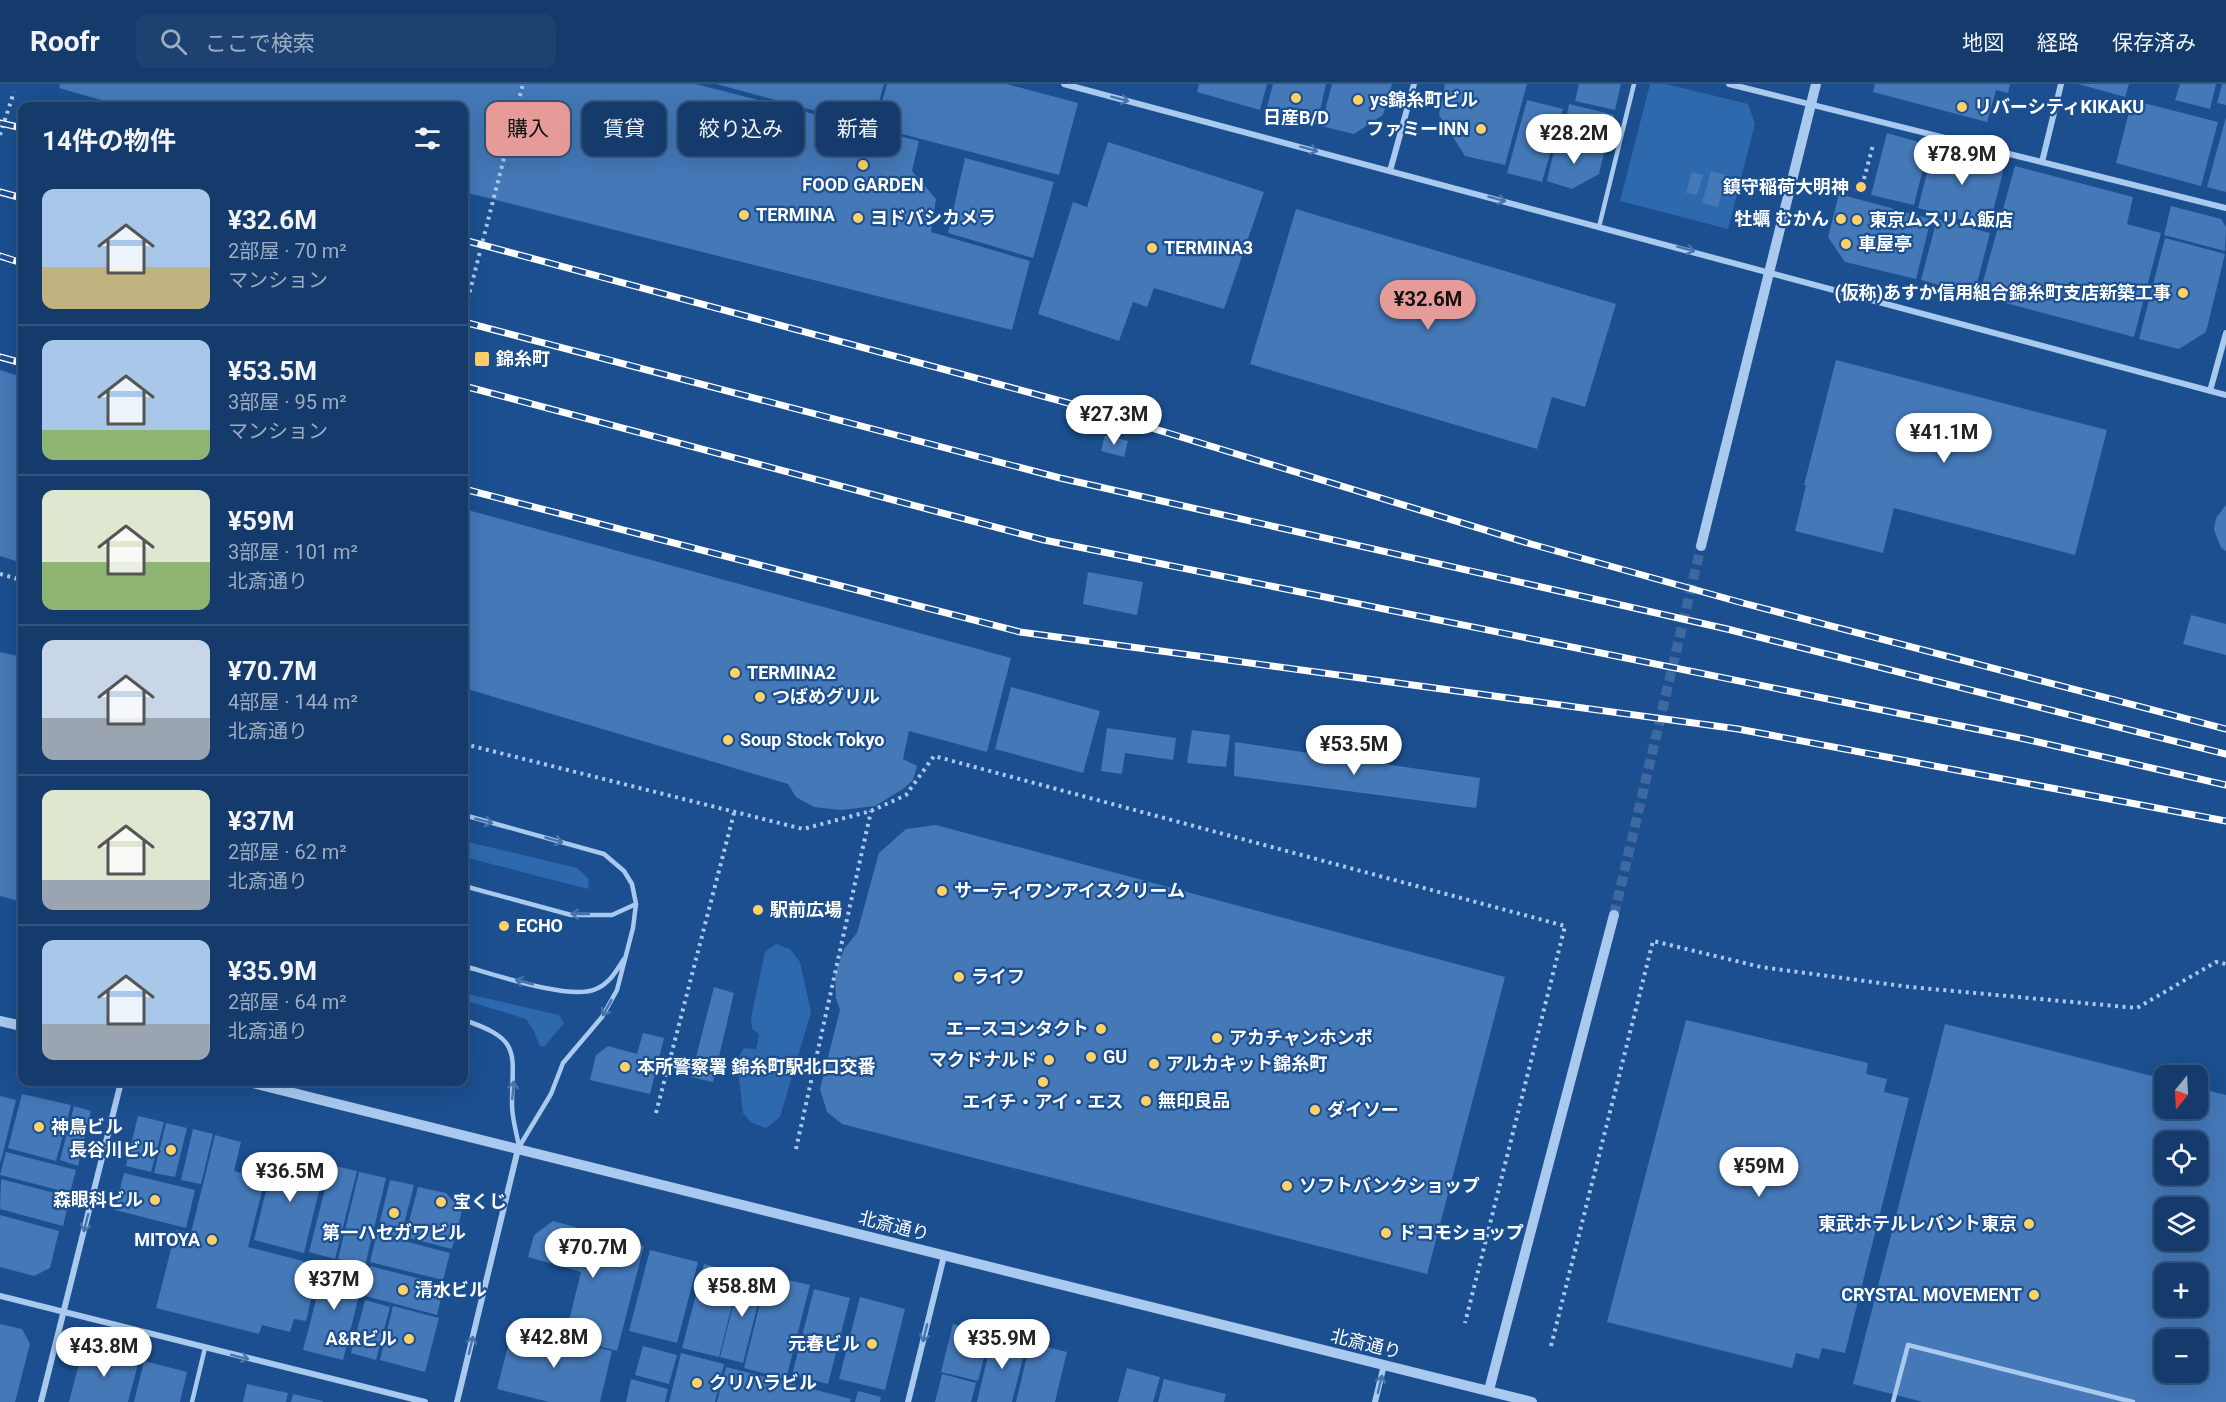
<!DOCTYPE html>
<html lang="ja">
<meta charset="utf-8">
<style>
:root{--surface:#143b6b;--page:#1d4271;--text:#f1f3f6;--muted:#9dadc1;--line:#33557e;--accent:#e69b98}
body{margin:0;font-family:Roboto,"Noto Sans JP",sans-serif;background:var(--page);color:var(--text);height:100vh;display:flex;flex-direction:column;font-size:22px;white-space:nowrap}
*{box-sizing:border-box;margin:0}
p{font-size:20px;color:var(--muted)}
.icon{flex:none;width:33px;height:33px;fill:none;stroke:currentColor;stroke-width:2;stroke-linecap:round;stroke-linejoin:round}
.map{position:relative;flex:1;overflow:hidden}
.panel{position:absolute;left:18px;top:18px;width:450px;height:984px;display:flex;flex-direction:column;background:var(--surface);border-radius:12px;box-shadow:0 6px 24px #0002,0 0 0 2px var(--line)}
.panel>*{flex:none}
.guide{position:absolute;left:486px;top:18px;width:570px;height:54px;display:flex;gap:12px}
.needle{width:39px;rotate:198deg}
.fabs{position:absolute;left:2154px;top:981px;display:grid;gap:12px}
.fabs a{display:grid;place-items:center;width:54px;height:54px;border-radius:12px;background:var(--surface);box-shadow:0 6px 24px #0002,0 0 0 2px var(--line);font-size:30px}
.price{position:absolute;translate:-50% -51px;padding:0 14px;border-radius:21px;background:#fff;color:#222;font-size:20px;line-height:39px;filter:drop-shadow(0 2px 3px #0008)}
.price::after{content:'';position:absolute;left:50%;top:36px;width:18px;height:14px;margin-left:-9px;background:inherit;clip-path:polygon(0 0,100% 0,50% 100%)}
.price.selected{background:var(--accent);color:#111}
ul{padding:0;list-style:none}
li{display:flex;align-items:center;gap:18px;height:150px;padding:0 24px}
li+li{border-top:2px solid var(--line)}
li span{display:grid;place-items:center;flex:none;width:168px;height:120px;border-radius:12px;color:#555}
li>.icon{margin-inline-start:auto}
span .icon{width:72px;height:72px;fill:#fffc;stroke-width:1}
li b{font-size:26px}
h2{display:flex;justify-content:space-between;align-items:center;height:72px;padding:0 24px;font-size:26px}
.chip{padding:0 21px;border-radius:12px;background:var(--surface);box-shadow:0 6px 24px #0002,0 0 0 2px var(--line);font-size:21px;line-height:54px}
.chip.selected{background:var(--accent);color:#111}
header{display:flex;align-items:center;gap:36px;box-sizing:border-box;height:84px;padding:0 30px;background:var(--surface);border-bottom:2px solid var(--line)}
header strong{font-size:28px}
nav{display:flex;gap:33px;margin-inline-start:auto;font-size:21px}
.search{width:420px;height:54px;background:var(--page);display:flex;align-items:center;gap:15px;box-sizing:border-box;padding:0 21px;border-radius:12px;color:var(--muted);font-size:22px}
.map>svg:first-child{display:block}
</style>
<header>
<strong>Roofr</strong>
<div class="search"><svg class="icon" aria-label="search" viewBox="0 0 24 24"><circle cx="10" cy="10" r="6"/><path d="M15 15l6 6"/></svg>ここで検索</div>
<nav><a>地図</a><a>経路</a><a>保存済み</a></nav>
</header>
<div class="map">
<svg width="2226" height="1318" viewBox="0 0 2226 1318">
<rect width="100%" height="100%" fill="#1b4f8f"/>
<!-- green -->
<path fill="#2e69ad" d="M1650,0h16l82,20 7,20 -27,105 -108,-28z
M464,757l113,27 12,11 -1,10 -124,-32z
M776,860l14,5 10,13 11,50 -31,105 -14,11 -14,-5 -9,-10 -6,-53 7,-12 12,1 3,-15 -7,-5 -1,-11 14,-66z
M464,909l95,22 5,8 -20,24 -5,-2 -5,-14 -8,-12 -62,-19z"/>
<!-- building -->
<path fill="#4478b7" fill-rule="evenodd" d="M60,0h636l223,57 -7,30 24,28 -5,33 99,29 -18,69 -548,-138v-86h-342l-63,-18z
M716,0h168l-12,42z
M887,0h120l71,19 -19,72 -184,-48z
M1199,0h68l-7,26 -63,-18z
M1273,0h53l-9,40 -51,-13z
M1332,0h60l-9,31 -29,19 -33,-8z
M1445,0h82l-22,81 -40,-9 -26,-41z
M1579,0h42l-6,26 -40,-9z
M1875,0h135l-2,9 -12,-3 -9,32 -114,-30z
M2078,0h51l-4,13z
M2180,0h36l-6,25 -35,-9z
M2222,0h4v21l-9,-2z
M1527,16l36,9 -21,73 -35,-9z
M2132,16l86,22 -17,64 -85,-23z
M1569,20l45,11 -8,35 -44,-10z
M2226,33v75l-19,-5z
M1887,49l42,12 -15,60 -43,-10z
M1556,57l48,12 -5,21 -27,15 -25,-8z
M1108,58l156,50 -40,117 -70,-21 -7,19 -14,-5 -14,39 -81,-27 35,-112 14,5z
M1934,61l71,19 -16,63 -71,-19z
M965,74l89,24 -21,76 -85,-25z
M2015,82l118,31 -6,27 34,9 -27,104 -155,-41z
M1711,87l15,4 -8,32 -16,-4z
M1692,88l11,3 -6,20 -11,-2z
M1858,96l9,3 -3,11 -10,-3z
M1839,110l92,25 -15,60 -71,-17 -17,-25z
M2171,122l50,13 5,8 -1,24 -61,-16z
M1296,125l320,95 -31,103 -33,-10 -15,52 -287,-85z
M1937,135l53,14 -16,62 -53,-15z
M2165,154l60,16 -19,78 -27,17 -40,-10z
M1836,276l271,70 -32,125 -181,-47 -11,45 -88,-22 11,-46h-2z
M0,286l22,7v186l-22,-7z
M1105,351l23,6 -4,16 -23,-6z
M2226,421v46l-5,-3 -7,-18 2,-12z
M464,425l547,149 -24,94 -78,-21 -6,28 14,7 -4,14 -10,9 -28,17 -34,4 -27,-3 -18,-10 -8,-13 -324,-96z
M1088,488l55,10 -6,33 -54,-11z
M2191,531l35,9v31l-43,-11z
M0,568l22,5v245l-22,-6z
M1011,603l89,24 -17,62 -88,-24z
M1107,644l69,10 -3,22 -48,-7 -3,21 -21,-3z
M1192,646l38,5 -4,32 -39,-4z
M1235,658l245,36 -4,30 -242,-32z
M936,741l569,152 -78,297 -585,-150 -15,-12 -7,-23 20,-79 -4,-12 -1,-24 9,-25 13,-16 22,-80 27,-24z
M714,903l20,6 -21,89 -22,-5z
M1686,936l182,43 -2,11 21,5 -3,13 25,6 -64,255 -23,-5 -3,11 -23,-6 -4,15 -185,-46z
M1945,940l219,55v29h34v-20l28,7v307h-303l-70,-18zM2164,1058h34v32h-34zM2164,1124h34v32h-34zM2164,1190h34v32h-34zM2164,1256h34v32h-34z
M643,949l21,5 -14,56 -60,-14 6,-25 12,-9 29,8z
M22,1010l49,11 -15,56 -48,-13z
M0,1012l16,4 -15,61h-1z
M74,1022l17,5 -13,55 -18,-6z
M138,1032l26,6 -13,50 -25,-6z
M166,1039l21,5 -12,49 -21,-4z
M193,1045l20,5 -12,50 -20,-4z
M215,1051l26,7 -7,29 31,8 -17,68 71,18 -13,56 -12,-2 -4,13 -28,-7 -3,9 -103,-26 20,-78 15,3z
M6,1068l70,18 -6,23 -70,-18z
M275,1070l50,12 -21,87 -50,-13z
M331,1081l26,6 -22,88 -26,-7z
M359,1088l27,6 -21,88 -27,-7z
M124,1089l71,17 -9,38 -71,-18z
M1,1095l69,18 -7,29 -63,-17z
M390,1096l24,5 -14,55 50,13 -7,27 -73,-18z
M418,1103l28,6 16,18 -10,38 -47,-12z
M0,1131l59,16 -9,37 -16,8 -34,-9z
M553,1137l91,25 -27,105 -52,-14 16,-65 -53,-15 6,-22z
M650,1166l48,12 -21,81 -48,-12z
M326,1177l39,10 -22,89 -40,-10z
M704,1180l36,9 -21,84 -37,-9z
M370,1182l74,19 -7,30 -75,-20z
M741,1190l23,6 -21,83 -23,-6z
M767,1191l43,10 -24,94 -42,-11z
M814,1205l36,9 -22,86 -36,-9z
M860,1213l45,12 -20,81 -46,-11z
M365,1216l25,7 -14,53 -25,-7z
M393,1222l46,12 -14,54 -45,-12z
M0,1240l22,5 8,15 -15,58h-15z
M953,1240l37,9 -12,48 -37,-9z
M513,1243l99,24 -12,51h-51l-52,-13z
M993,1250l34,8 -15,60h-35z
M1030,1259l37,9 -12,50h-39z
M643,1262l34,9 -8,29 -34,-9z
M96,1266l43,10 -11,42h-59l11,-43z
M681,1269l43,11 -9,38h-46z
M144,1277l43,11 -7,30h-46z
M726,1283l125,32 -1,3h-133z
M1127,1284l33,9 -7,25h-35z
M942,1290l34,9 -5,19h-36z
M631,1295l37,10 -3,13h-39z
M1164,1295l62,15 -2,8h-66z
M247,1300l41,9 -2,9h-43z
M858,1307l23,6 -1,5h-25z
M293,1310l30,7v1h-32z"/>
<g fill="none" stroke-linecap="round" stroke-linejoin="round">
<!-- tertiary-tunnel -->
<path stroke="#3d69a0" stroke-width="10" stroke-dasharray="10 5" stroke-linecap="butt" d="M1614,831l87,-369"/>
<!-- path -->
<path stroke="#a9c9ee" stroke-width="4" stroke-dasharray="3 4.5" stroke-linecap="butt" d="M0,51l14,-43
M1864,95l9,-34
M464,230l59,-230
M464,274l5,1
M0,490l22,6
M464,660l339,85 68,-18 35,-16 28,-39 631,170 -100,397
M656,1029l78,-300
M796,1065l75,-338
M1551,1262l102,-405 108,26 149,20 227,21 79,-46 10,2"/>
<!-- service -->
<path stroke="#a9c9ee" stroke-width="4.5" d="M1599,143l35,-143
M464,731l140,39 20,17 8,13 4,20 -3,24 -16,62 -15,27 -39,46 -12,31 -32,53
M464,802l107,29h41l24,-11
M464,882c29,8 106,35 132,23 14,-6 20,-18 28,-30
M464,936c59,20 48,32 48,85 0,14 5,29 7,42
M192,1318l13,-54
M1893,1318l15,-57 225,57"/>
<!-- minor -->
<path stroke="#a9c9ee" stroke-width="6" d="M1064,0l1162,311
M1729,0l497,124
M2042,78l19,-78
M1390,87l24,-87
M2210,307l16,-58
M0,1212l425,106
M41,1318l80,-320
M457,1318l61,-253
M908,1318l36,-146
M1375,1318l9,-37"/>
<!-- tertiary -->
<path stroke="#a9c9ee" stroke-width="10" d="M1701,462l115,-462
M0,937l22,5
M249,998l1283,320
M1489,1306l125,-475"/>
<!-- rail casing -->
<g stroke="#fff" stroke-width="7">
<path id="rail" d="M0,39l22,5
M0,108l22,6
M464,156l619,167 448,137 208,58 487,127
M0,172l22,7
M464,238l596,156 667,151 499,125
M0,273l22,6
M464,302l580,154 981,199 201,46
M464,405l556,143 718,97 488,92"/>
</g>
<!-- rail -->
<use href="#rail" stroke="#1b4f8f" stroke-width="4.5" stroke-dasharray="14" stroke-linecap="butt"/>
</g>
<!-- one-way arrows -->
<defs><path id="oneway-shaft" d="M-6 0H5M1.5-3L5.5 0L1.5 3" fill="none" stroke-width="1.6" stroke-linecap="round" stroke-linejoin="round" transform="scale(1.5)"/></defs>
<g stroke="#4674ac">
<use href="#oneway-shaft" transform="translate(1120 15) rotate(15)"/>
<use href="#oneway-shaft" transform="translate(1309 65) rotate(15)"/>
<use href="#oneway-shaft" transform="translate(1497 115) rotate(15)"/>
<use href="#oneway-shaft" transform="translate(1686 165) rotate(15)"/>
<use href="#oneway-shaft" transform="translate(484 737) rotate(15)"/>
<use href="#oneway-shaft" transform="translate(554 756) rotate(16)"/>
<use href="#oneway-shaft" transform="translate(580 830) rotate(-179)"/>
<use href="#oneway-shaft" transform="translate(524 898) rotate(-165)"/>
<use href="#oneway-shaft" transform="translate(607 924) rotate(119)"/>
<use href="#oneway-shaft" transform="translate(513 1006) rotate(-85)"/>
<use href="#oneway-shaft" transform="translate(86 1139) rotate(104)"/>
<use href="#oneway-shaft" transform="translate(925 1249) rotate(104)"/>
<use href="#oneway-shaft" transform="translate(471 1261) rotate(-76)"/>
<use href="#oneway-shaft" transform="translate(240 1273) rotate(14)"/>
<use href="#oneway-shaft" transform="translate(1380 1300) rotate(-76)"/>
</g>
<!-- markers -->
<g fill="#ffd166" stroke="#1b4f8f" stroke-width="2">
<circle cx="1296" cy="14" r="6"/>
<circle cx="1358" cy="16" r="6"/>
<circle cx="1962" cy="23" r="6"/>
<circle cx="1481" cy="45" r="6"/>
<circle cx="863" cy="81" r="6"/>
<circle cx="1861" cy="103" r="6"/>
<circle cx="744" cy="131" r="6"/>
<circle cx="858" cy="134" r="6"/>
<circle cx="1841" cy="135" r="6"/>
<circle cx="1857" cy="136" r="6"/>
<circle cx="1846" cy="160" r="6"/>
<circle cx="1152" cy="164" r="6"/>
<circle cx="2183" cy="209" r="6"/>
<rect x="474" y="267" width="16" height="16" rx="3"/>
<circle cx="735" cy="589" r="6"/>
<circle cx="760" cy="613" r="6"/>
<circle cx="728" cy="656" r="6"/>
<circle cx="942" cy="807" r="6"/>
<circle cx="758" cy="826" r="6"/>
<circle cx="504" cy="842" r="6"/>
<circle cx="959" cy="893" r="6"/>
<circle cx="1101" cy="945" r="6"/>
<circle cx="1217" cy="954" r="6"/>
<circle cx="1091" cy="973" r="6"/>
<circle cx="1049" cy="976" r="6"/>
<circle cx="1154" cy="980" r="6"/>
<circle cx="625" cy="983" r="6"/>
<circle cx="1043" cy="998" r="6"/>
<circle cx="1146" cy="1017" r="6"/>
<circle cx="1315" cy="1026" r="6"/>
<circle cx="39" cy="1043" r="6"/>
<circle cx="171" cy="1066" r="6"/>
<circle cx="1287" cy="1102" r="6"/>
<circle cx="155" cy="1116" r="6"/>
<circle cx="441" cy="1118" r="6"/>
<circle cx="394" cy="1129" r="6"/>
<circle cx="2029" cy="1140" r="6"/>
<circle cx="1386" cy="1149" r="6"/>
<circle cx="212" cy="1156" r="6"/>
<circle cx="403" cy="1206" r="6"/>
<circle cx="2034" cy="1211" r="6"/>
<circle cx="409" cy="1255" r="6"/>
<circle cx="872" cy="1260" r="6"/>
<circle cx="697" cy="1299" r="6"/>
</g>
<g text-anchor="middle" stroke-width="4.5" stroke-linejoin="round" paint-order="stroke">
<!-- poi labels -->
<g font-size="18" font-weight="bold" fill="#fff" stroke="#1b4f8f" text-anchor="start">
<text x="1370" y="22">ys錦糸町ビル</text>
<text x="1974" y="29">リバーシティKIKAKU</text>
<text x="1296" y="40" text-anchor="middle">日産B/D</text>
<text x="1469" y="51" text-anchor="end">ファミーINN</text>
<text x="863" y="107" text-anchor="middle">FOOD GARDEN</text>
<text x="1849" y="109" text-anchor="end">鎮守稲荷大明神</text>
<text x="756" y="137">TERMINA</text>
<text x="870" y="140">ヨドバシカメラ</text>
<text x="1829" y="141" text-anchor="end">牡蠣 むかん</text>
<text x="1869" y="142">東京ムスリム飯店</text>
<text x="1858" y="166">車屋亭</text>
<text x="1164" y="170">TERMINA3</text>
<text x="2171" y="215" text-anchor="end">(仮称)あすか信用組合錦糸町支店新築工事</text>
<text x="496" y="281">錦糸町</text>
<text x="747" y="595">TERMINA2</text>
<text x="772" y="619">つばめグリル</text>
<text x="740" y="662">Soup Stock Tokyo</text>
<text x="954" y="813">サーティワンアイスクリーム</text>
<text x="770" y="832">駅前広場</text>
<text x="516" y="848">ECHO</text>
<text x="971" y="899">ライフ</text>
<text x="1089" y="951" text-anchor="end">エースコンタクト</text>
<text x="1229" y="960">アカチャンホンポ</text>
<text x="1103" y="979">GU</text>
<text x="1037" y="982" text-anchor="end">マクドナルド</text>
<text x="1166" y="986">アルカキット錦糸町</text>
<text x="637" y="989">本所警察署 錦糸町駅北口交番</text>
<text x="1158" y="1023">無印良品</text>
<text x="1043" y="1024" text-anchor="middle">エイチ・アイ・エス</text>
<text x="1327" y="1032">ダイソー</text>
<text x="51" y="1049">神鳥ビル</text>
<text x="159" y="1072" text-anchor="end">長谷川ビル</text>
<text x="1299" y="1108">ソフトバンクショップ</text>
<text x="143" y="1122" text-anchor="end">森眼科ビル</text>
<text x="453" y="1124">宝くじ</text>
<text x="2017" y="1146" text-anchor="end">東武ホテルレバント東京</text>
<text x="394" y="1155" text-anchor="middle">第一ハセガワビル</text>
<text x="1398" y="1155">ドコモショップ</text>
<text x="200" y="1162" text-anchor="end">MITOYA</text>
<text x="415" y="1212">清水ビル</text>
<text x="2022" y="1217" text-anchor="end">CRYSTAL MOVEMENT</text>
<text x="397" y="1261" text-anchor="end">A&amp;Rビル</text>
<text x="860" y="1266" text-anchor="end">元春ビル</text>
<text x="709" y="1305">クリハラビル</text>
</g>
<!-- street labels -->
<g font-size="18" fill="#fff" stroke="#1b4f8f">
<text transform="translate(894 1142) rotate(14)" y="6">北斎通り</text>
<text transform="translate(1366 1260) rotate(14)" y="6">北斎通り</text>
</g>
</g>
</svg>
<div class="fabs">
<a><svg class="needle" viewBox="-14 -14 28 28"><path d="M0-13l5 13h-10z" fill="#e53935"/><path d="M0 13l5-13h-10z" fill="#9dadc1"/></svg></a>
<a><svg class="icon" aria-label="locate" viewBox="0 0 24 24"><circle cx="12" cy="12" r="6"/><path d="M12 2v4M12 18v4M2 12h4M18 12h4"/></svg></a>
<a><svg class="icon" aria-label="layers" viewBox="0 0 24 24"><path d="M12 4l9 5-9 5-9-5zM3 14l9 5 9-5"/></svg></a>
<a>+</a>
<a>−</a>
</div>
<b class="price" style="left:1574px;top:81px">¥28.2M</b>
<b class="price" style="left:1962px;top:102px">¥78.9M</b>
<b class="price selected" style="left:1428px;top:247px">¥32.6M</b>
<b class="price" style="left:1114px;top:362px">¥27.3M</b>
<b class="price" style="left:1944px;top:380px">¥41.1M</b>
<b class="price" style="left:1354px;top:692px">¥53.5M</b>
<b class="price" style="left:1759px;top:1114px">¥59M</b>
<b class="price" style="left:290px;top:1119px">¥36.5M</b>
<b class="price" style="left:593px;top:1195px">¥70.7M</b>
<b class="price" style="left:334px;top:1227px">¥37M</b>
<b class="price" style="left:742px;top:1234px">¥58.8M</b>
<b class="price" style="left:554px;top:1285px">¥42.8M</b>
<b class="price" style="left:1002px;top:1286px">¥35.9M</b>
<b class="price" style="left:104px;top:1294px">¥43.8M</b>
<div class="guide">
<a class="chip selected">購入</a>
<a class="chip">賃貸</a>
<a class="chip">絞り込み</a>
<a class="chip">新着</a>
</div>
<section class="panel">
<h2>14件の物件<svg class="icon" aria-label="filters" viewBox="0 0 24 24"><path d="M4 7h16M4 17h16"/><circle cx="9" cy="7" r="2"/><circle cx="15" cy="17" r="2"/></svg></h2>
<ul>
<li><span style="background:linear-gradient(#a9c7e8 65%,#c2b280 0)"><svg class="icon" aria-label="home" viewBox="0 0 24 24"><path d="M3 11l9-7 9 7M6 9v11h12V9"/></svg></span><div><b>¥32.6M</b><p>2部屋 · 70 m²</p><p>マンション</p></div></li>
<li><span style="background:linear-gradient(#a9c7e8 75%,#8fb573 0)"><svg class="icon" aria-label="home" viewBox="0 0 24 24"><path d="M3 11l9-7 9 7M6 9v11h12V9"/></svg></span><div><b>¥53.5M</b><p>3部屋 · 95 m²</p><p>マンション</p></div></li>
<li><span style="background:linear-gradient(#dfe7d0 60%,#8fb573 0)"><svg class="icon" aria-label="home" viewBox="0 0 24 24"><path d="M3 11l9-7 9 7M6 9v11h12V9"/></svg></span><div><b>¥59M</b><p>3部屋 · 101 m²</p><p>北斎通り</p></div></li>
<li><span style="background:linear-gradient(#c9d6e8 65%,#9aa5b1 0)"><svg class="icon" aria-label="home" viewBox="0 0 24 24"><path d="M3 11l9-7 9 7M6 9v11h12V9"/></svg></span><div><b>¥70.7M</b><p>4部屋 · 144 m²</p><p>北斎通り</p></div></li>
<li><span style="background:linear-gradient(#dfe7d0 75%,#9aa5b1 0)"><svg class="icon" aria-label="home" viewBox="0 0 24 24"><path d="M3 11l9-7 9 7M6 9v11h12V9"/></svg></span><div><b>¥37M</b><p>2部屋 · 62 m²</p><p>北斎通り</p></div></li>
<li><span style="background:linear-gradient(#a9c7e8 70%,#9aa5b1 0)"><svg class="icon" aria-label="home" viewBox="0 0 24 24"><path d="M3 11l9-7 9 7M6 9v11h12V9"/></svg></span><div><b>¥35.9M</b><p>2部屋 · 64 m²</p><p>北斎通り</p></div></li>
</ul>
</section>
</div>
